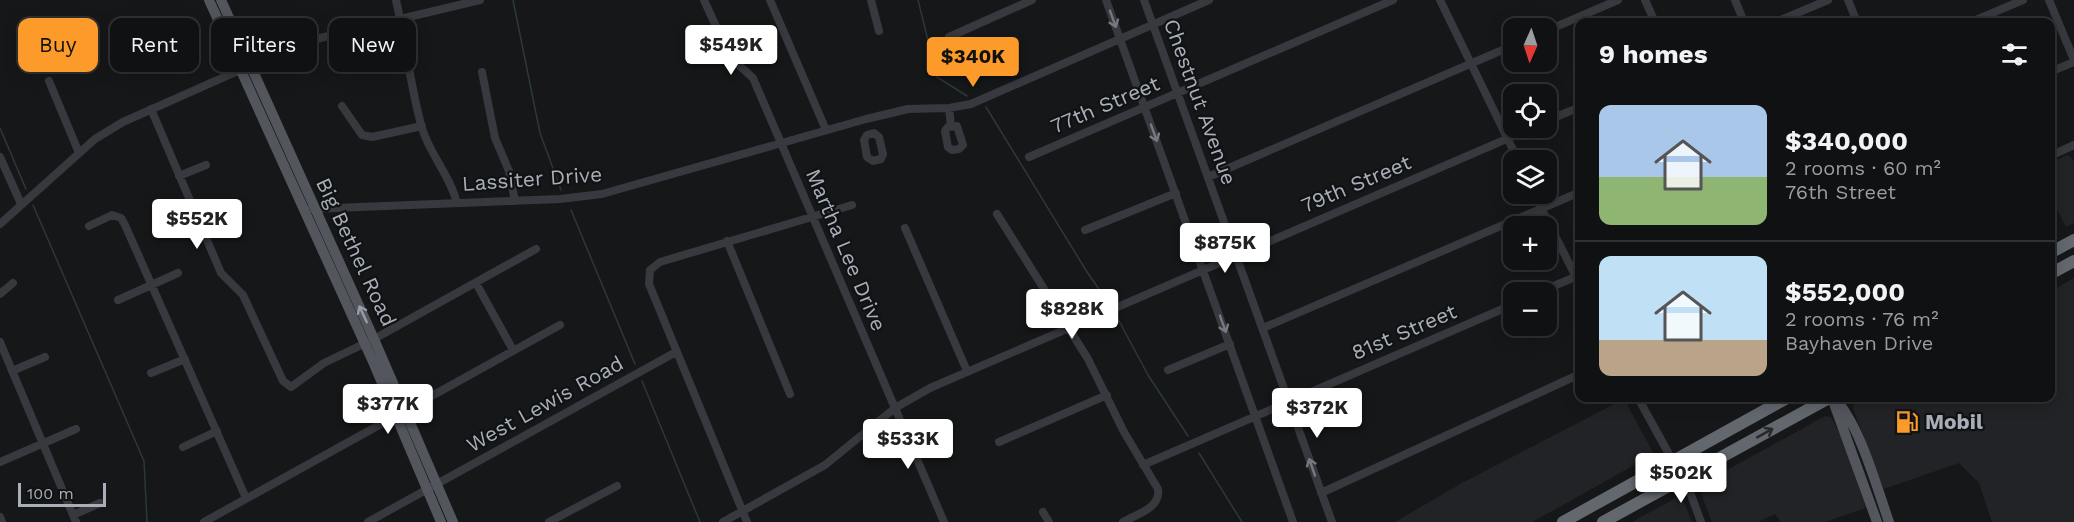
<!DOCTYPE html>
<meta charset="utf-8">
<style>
:root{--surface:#101112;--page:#191a1b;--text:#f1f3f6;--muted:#9c9d9f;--line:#303132;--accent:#fd9b2a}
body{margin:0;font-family:"Work Sans",sans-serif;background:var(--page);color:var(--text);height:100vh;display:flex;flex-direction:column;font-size:22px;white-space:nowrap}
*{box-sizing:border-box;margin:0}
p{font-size:20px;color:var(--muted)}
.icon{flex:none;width:33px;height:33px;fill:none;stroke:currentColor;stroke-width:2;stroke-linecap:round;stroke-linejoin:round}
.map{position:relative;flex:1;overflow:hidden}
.panel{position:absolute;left:1575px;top:18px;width:480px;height:384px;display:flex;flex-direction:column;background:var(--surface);border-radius:12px;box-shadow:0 3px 15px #0003,0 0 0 2px var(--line)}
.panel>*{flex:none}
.hud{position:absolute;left:18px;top:18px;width:570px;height:54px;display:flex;gap:12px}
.needle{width:39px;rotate:183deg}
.fabs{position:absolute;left:1503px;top:18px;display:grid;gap:12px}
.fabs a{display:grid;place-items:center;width:54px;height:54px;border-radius:12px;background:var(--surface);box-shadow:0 3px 15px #0003,0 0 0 2px var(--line);font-size:30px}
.scale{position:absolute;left:18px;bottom:15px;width:88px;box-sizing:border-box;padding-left:6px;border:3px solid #a8afb9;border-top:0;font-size:16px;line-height:21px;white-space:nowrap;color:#a8afb9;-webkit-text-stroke:4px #111213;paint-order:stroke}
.price{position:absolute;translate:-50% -51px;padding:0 14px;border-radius:6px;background:#fff;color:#222;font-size:20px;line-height:39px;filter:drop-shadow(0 2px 3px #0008)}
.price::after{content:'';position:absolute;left:50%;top:36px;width:18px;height:14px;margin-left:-9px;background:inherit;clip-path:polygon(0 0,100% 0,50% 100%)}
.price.current{background:var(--accent);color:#111}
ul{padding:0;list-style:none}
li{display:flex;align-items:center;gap:18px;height:150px;padding:0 24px}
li+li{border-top:2px solid var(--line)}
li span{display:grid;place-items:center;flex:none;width:168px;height:120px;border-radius:12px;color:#555}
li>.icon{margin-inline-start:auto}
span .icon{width:72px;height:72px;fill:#fffc;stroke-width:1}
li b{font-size:26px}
h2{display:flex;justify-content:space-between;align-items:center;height:72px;padding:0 24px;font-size:26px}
.tag{padding:0 21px;border-radius:12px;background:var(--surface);box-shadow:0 3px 15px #0003,0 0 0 2px var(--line);font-size:21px;line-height:54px}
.tag.current{background:var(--accent);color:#111}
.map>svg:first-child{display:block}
</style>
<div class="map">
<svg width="2074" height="522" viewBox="0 0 2074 522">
<rect width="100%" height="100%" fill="#161718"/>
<!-- built -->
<path fill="#222326" d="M2068,155l6,6v62l-8,4 -14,-27 3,-6 -4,-11 -1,-20z
M2074,278v244h-82l-13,-39 -20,-20 -75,26 -31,-80 2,-11h195l1,-107z
M1624,399l30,55 -109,61 -13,7h-137l65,-38z
M1825,416l6,1 12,23 23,68 -41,14h-44l-6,-8 -17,8h-46l-11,-28 6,-13z
M1676,498l8,4 8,20h-60z"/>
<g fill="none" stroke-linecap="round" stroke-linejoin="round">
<!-- stream -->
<path stroke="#2b383d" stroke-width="1.5" d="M513,0l27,133 21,57
M918,0l19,77 30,19
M986,107l101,165 21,30
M0,128l26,61
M33,205l111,256 3,61
M571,210l64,154
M1118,319l30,56 40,61
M642,381l58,141
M1199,453l43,69"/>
<!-- minor -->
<path stroke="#37393e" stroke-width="8" d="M396,0c10,42 14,86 26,128 8,27 28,47 35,75
M704,0l26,57 23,21 191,444
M770,0l56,130
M871,0l8,31
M1106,0l187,522
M1144,0l188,522
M1440,0l78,160
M1645,0l10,22
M1735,0l9,22
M1848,0l9,22
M2049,0l25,60
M1776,22l52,-22
M1971,22l52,-22
M1546,31l72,-31
M949,37l83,-37
M482,72l13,66 14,33 6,30
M2050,72l24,-10
M49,81l30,72
M342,106l20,29 10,2 50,-11
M949,108l2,18
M151,109l70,164 22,22 40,86 8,6 33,-24 50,-24 162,-90
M1546,121l34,-14
M957,126l6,19 -4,4 -7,1 -4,-3 -3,-16 3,-4z
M874,133l5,4 4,17 -2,5 -8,2 -6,-4 -3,-17 3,-5z
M2050,156l24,-11
M0,157l21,47
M1029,157l364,-157
M179,176l27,-11
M1208,177l306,-132
M1534,194l46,91
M310,209l250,-10 42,-5 264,-75 42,-10 41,-1 22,-4 238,-104
M997,214l91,145 36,73 34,57c3,19 -21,25 -35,33
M0,224l95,-85 28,-17 162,-72 31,-11 164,-39
M89,226l23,-11 9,3 4,7 121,273
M905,228l62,143
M1085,230l91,-37
M727,241l63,153
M476,283l37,67
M1539,292l41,-17
M0,294l13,-11
M118,300l60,-27
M1263,328l317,-136
M0,342l76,180
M1168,370l62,-26
M12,371l33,-14
M151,373l34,-14
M1638,398l52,94 11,30
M999,442l108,-47
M183,447l34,-16
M0,462l76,-33
M1143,465l371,-161
M1321,493l259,-119
M1043,512l6,10
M73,515l27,-12
M0,517l2,5
M204,522l356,-197
M368,522l308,-170
M549,522l68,-36
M723,522l102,-57 70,-57 35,-20 602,-260
M747,522l-98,-238 1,-14 10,-8 192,-57"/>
<!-- major -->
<path stroke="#53565d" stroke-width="10" d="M209,0l165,364 67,158
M221,0l153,339 79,183
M1832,398l45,124
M1834,398c25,24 43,90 55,124"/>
<!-- highway -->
<path stroke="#63686f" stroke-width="12" d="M2050,253l24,-13
M2050,274l24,-13
M1563,522l224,-124
M1603,522l226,-124"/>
</g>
<!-- one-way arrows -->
<defs><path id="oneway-shaft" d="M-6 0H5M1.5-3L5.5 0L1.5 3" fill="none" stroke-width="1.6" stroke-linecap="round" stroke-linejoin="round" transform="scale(1.5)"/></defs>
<g stroke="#757a82">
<use href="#oneway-shaft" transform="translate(1113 19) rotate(70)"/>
<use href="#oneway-shaft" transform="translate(1154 133) rotate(70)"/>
<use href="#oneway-shaft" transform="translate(1223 324) rotate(70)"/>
<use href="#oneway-shaft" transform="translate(1312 467) rotate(-109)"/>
</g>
<use stroke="#979da7" href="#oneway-shaft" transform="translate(363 314) rotate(-115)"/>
<use stroke="#26282a" href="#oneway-shaft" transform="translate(1765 433) rotate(-29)"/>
<!-- icons -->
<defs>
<g id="fuel-bare" transform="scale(1.8)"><path d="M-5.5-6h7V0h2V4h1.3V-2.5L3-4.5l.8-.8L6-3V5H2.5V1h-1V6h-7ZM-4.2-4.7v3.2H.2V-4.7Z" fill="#fd9b2a" stroke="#111213" stroke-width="2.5" paint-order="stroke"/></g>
</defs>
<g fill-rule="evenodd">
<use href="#fuel-bare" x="1907" y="422"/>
</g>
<g text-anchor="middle" stroke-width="4.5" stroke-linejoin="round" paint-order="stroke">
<!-- street labels -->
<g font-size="21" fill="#a8afb9" stroke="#111213">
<text transform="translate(1200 102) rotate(70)" y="7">Chestnut Avenue</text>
<text transform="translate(1105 105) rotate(-23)" y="7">77th Street</text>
<text transform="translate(532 179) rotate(-4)" y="7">Lassiter Drive</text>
<text transform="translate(1356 184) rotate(-23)" y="7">79th Street</text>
<text transform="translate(846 250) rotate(67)" y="7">Martha Lee Drive</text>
<text transform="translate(356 252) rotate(65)" y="7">Big Bethel Road</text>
<text transform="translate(1404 332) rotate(-23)" y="7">81st Street</text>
<text transform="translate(545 404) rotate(-29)" y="7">West Lewis Road</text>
</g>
<!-- poi labels -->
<g font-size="21" font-weight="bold" fill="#a8afb9" stroke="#111213" text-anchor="start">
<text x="1925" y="429">Mobil</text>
</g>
</g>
</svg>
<div class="fabs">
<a><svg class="needle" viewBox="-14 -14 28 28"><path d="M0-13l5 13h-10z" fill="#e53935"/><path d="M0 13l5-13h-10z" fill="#9c9d9f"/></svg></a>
<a><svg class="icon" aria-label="locate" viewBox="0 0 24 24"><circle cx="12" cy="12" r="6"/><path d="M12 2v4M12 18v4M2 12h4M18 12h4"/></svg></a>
<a><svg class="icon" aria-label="layers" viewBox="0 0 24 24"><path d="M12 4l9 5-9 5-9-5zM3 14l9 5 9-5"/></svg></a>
<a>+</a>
<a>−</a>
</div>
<div class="scale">100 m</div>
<b class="price" style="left:731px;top:76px">$549K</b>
<b class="price current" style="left:973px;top:88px">$340K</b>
<b class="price" style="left:197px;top:250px">$552K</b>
<b class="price" style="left:1225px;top:274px">$875K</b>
<b class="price" style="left:1072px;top:340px">$828K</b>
<b class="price" style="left:388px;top:435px">$377K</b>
<b class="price" style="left:1317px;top:439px">$372K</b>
<b class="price" style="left:908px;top:470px">$533K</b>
<b class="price" style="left:1681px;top:504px">$502K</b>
<div class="hud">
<a class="tag current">Buy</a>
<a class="tag">Rent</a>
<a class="tag">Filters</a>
<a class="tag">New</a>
</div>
<section class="panel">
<h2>9 homes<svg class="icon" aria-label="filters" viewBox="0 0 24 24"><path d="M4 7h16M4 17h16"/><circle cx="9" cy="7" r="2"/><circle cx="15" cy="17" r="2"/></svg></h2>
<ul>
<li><span style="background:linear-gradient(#a9c7e8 60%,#8fb573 0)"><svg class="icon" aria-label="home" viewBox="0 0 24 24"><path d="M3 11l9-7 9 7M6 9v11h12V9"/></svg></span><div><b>$340,000</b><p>2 rooms · 60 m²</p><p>76th Street</p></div></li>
<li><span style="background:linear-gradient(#bfe0f5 70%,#b9a48a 0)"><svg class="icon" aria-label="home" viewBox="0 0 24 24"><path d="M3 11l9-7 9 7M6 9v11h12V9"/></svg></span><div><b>$552,000</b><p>2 rooms · 76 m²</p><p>Bayhaven Drive</p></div></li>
</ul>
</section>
</div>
